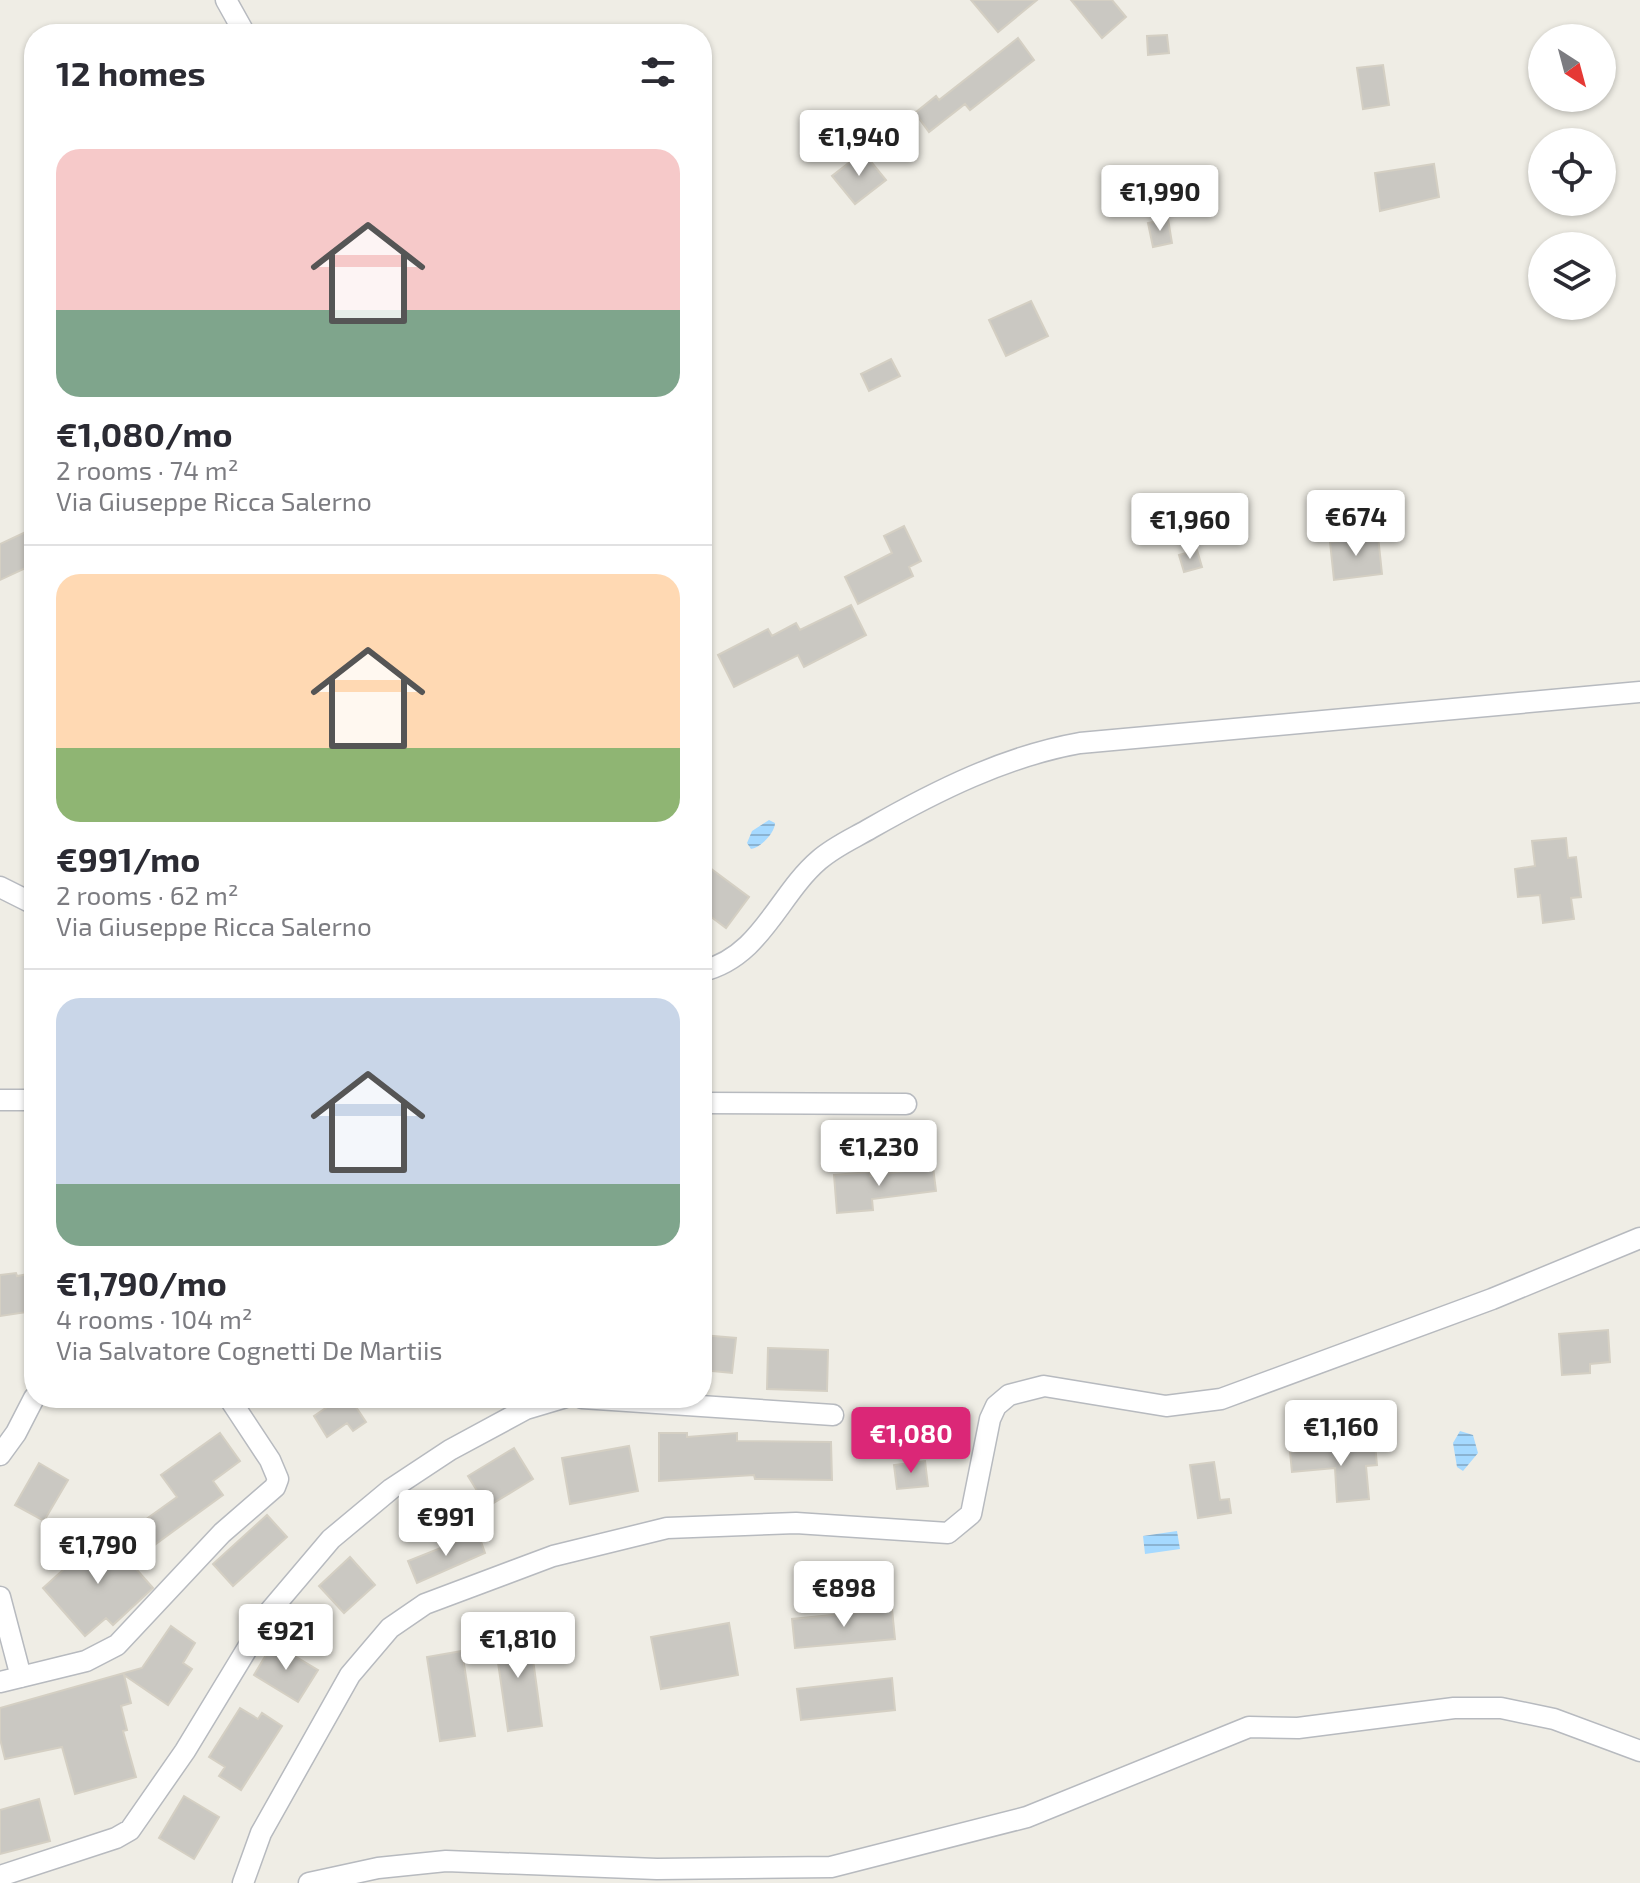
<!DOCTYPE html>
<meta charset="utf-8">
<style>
:root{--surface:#fff;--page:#f2f2f3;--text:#2b2b33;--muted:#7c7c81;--line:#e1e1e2;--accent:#db2777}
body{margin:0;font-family:"Exo 2",sans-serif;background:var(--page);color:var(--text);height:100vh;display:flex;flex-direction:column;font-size:30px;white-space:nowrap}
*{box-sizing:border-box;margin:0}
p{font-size:26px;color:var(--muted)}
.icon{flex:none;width:44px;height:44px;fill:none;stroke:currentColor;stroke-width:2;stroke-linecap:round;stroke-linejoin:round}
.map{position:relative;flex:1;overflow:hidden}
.details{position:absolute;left:24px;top:24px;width:688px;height:1384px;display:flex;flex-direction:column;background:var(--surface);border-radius:32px;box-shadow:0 2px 6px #0004}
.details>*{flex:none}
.needle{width:52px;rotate:144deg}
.fabs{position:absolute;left:1528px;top:24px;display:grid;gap:16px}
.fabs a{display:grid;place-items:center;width:88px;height:88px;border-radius:50%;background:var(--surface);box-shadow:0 2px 6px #0004;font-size:40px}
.price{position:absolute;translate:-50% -68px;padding:0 18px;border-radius:8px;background:#fff;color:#222;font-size:26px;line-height:52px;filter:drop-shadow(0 2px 4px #0008)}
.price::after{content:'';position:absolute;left:50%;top:48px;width:24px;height:18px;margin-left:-12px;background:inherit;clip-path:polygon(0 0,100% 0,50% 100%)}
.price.current{background:var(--accent);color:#fff}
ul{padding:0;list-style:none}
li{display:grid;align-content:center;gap:16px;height:424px;padding:0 32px}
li+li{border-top:2px solid var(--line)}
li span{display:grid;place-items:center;height:248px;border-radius:24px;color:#555}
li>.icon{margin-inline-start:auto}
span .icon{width:144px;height:144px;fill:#fffc;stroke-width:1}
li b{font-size:34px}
h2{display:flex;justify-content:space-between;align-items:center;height:96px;padding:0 32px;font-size:34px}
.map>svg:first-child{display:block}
</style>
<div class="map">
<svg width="1640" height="1883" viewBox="0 0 1640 1883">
<defs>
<pattern id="water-rules" width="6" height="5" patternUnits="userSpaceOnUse" patternTransform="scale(2)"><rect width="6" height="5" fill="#a5d9ff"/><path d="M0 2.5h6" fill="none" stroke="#8ab3d2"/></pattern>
</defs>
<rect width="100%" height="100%" fill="#efede5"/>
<!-- water -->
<path fill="url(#water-rules)" d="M769,820l6,3c0,10 -15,25 -24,26l-4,-6 5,-12z
M1460,1431l13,4 5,18 -15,18 -6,-4 -4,-24z
M1177,1531l3,18 -35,5 -2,-18z"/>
<!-- building -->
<path fill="#cac8c2" stroke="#d4cfc3" stroke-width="2" d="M971,0h66l-39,32z
M1071,0h41l14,17 -24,21z
M1167,35l2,18 -21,2 -1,-19z
M1018,38l16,22 -64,50 -5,-6 -36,28 -14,-19 21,-17 3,4z
M1383,65l6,40 -26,4 -6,-41z
M863,152l23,28 -31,24 -23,-28z
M1434,164l5,33 -59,14 -5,-38z
M1168,219l4,24 -19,4 -5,-24z
M1031,301l17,35 -42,20 -17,-36z
M891,359l9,17 -31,15 -8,-17z
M904,526l17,35 -12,6 4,9 -55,28 -13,-27 47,-24 -8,-17z
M34,528v36l-34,16v-36z
M1378,536l4,38 -48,6 -4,-38z
M1197,550l5,17 -18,5 -5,-17z
M851,605l15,30 -62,32 -6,-12 -64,32 -16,-32 50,-26 4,7 24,-13 4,7z
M1566,838l2,20 8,-1 5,40 -10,1 3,21 -31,4 -3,-28 -22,2 -3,-28 20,-3 -3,-25z
M702,862l47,35 -23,31 -24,-18z
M933,1167l3,24 -64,8 1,11 -36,3 -3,-38 36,-3v4z
M16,1273l1,3 17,-3v38l-34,5v-41z
M1608,1330l2,32 -20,2v9l-28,2 -3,-41z
M702,1335l34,3 -4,35 -30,-3z
M768,1348l60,2 -1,41 -60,-2z
M325,1398h25l16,24 -13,9 -6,-8 -20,14 -13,-21 16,-11z
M220,1433l20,28 -27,20 10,14 -70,51 -15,-21 39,-28 -16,-22z
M659,1433h28v4l50,-4v8l94,1 1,38 -77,-1 -1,-4 -95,6z
M1375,1444l2,21 -11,1 3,33 -32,3 -2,-34 -43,4 -2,-20z
M629,1446l9,45 -68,13 -8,-46z
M514,1448l19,31 -46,28 -19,-31z
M925,1461l3,25 -31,3 -3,-24z
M1214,1462l6,38 9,-1 2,14 -33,5 -8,-53z
M39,1463l29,17 -24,41 -29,-16z
M267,1515l20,22 -54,49 -20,-22z
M104,1533l49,55 -40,37 -7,-7 -21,18 -42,-48z
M478,1533l7,20 -68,30 -9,-22z
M350,1557l25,28 -31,28 -25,-27z
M892,1609l3,30 -100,9 -3,-29z
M729,1623l9,52 -77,14 -10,-52z
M171,1626l24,17 -12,20 9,6 -24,36 -44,-30 7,28 -10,3 6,24 -4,1 13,46 -61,17 -13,-47 -57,12 -5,-20v-31l142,-40z
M529,1630l13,96 -34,5 -14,-96z
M273,1643l45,27 -20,32 -44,-27z
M462,1651l13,85 -35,5 -13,-84z
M892,1678l3,32 -94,10 -4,-31z
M240,1708l18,11 4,-6 20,13 -41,64 -22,-14 6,-9 -16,-10z
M184,1796l35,21 -25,42 -35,-21z
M39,1799l11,42 -50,13v-44z"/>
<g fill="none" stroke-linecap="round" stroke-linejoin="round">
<!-- minor casing -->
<g stroke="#b7babf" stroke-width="23">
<path id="minor" d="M226,0l19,34
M0,887l34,17
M702,971c59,-14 76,-76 117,-111 16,-14 35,-22 52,-32 65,-37 135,-72 209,-85l560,-51
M0,1100h34
M702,1103l204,1
M582,1398l251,17
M0,1455l16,-22 18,-35
M0,1597l21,80
M0,1682l86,-21 31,-16 105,-112 53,-46 3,-8 -8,-19 -41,-62
M0,1876l116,-38 14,-8 55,-79 85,-140 61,-72 60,-50 59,-39 76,-41 37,-11
M243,1883l18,-50 89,-158 40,-47 35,-24 128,-48 114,-28 129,-5 152,10 23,-19 19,-95 6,-13 13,-11 35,-9 122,20 55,-7 271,-100 148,-61
M309,1883l69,-15 68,-7 211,8 174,-2 196,-50 222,-90 49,1 156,-20h47l53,11 86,32"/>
</g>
<!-- minor -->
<use href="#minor" stroke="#fff" stroke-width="20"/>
</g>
</svg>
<div class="fabs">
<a><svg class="needle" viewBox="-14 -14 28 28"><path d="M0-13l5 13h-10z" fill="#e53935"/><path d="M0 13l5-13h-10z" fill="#7c7c81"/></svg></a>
<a><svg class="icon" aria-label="locate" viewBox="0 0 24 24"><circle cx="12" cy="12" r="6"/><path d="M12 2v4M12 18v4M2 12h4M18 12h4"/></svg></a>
<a><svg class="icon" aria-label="layers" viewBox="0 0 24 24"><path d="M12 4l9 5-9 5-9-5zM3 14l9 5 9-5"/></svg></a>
</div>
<b class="price" style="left:859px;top:178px">€1,940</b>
<b class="price" style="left:1160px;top:233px">€1,990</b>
<b class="price" style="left:1356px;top:558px">€674</b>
<b class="price" style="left:1190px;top:561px">€1,960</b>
<b class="price" style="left:879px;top:1188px">€1,230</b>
<b class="price" style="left:1341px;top:1468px">€1,160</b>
<b class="price current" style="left:911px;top:1475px">€1,080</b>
<b class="price" style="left:446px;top:1558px">€991</b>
<b class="price" style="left:98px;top:1586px">€1,790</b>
<b class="price" style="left:844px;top:1629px">€898</b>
<b class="price" style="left:286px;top:1672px">€921</b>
<b class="price" style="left:518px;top:1680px">€1,810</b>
<section class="details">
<h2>12 homes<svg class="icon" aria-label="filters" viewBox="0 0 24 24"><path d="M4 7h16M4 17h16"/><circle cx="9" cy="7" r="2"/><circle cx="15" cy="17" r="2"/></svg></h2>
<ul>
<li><span style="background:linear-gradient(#f6c9c9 65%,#7fa58c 0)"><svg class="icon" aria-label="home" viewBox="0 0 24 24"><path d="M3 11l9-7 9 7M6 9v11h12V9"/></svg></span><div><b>€1,080/mo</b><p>2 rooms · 74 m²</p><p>Via Giuseppe Ricca Salerno</p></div></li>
<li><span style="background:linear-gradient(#ffd9b3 70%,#8fb573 0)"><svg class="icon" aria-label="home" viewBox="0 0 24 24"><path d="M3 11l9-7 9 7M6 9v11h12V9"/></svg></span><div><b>€991/mo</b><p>2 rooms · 62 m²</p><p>Via Giuseppe Ricca Salerno</p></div></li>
<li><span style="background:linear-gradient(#c9d6e8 75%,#7fa58c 0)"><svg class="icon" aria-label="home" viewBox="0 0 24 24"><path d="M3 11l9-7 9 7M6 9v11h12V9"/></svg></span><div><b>€1,790/mo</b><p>4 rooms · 104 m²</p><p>Via Salvatore Cognetti De Martiis</p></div></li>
</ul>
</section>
</div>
